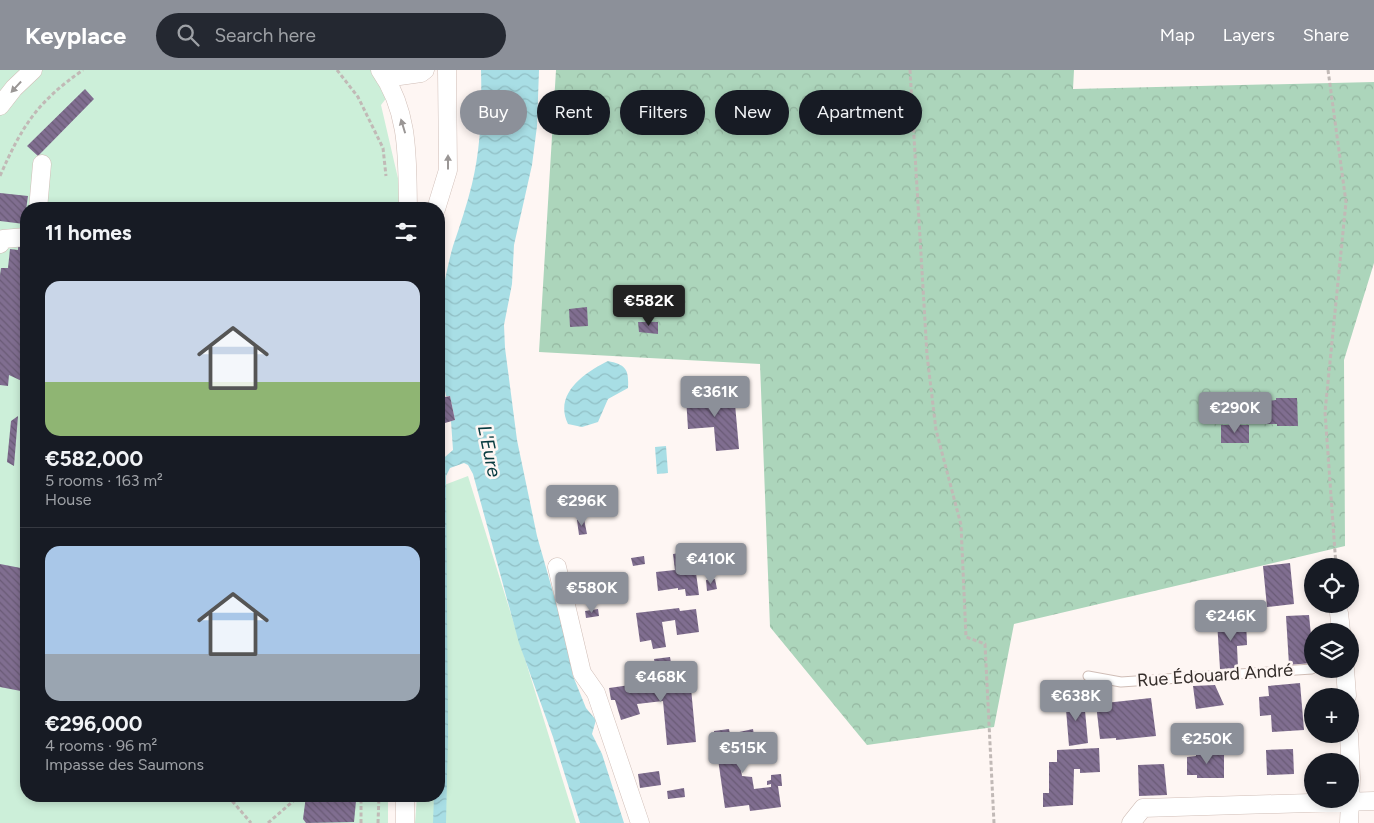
<!DOCTYPE html>
<meta charset="utf-8">
<style>
:root{--surface:#171b24;--page:#242831;--text:#f1f3f6;--muted:#9ea1a6;--line:#363941;--accent:#8c9099}
body{margin:0;font-family:Figtree,sans-serif;background:var(--page);color:var(--text);height:100vh;display:flex;flex-direction:column;font-size:19px;white-space:nowrap}
*{box-sizing:border-box;margin:0}
p{font-size:16px;color:var(--muted)}
.icon{flex:none;width:28px;height:28px;fill:none;stroke:currentColor;stroke-width:2;stroke-linecap:round;stroke-linejoin:round}
.map{position:relative;flex:1;overflow:hidden}
.side{position:absolute;left:20px;top:132px;width:425px;height:600px;display:flex;flex-direction:column;background:var(--surface);border-radius:20px;box-shadow:0 2px 8px #0003}
.side>*{flex:none}
.hud{position:absolute;left:460px;top:20px;width:475px;height:45px;display:flex;gap:10px}
.fabs{position:absolute;left:1304px;top:488px;display:grid;gap:10px}
.fabs a{display:grid;place-items:center;width:55px;height:55px;border-radius:50%;background:var(--surface);box-shadow:0 2px 8px #0003;font-size:25px}
.price{position:absolute;translate:-50% -42px;padding:0 11px;border-radius:5px;background:var(--accent);color:#fff;font-size:16px;line-height:32px;filter:drop-shadow(0 1px 2px #0008)}
.price::after{content:'';position:absolute;left:50%;top:30px;width:15px;height:11px;margin-left:-8px;background:inherit;clip-path:polygon(0 0,100% 0,50% 100%)}
.price.on{background:#222;color:#fff}
ul{padding:0;list-style:none}
li{display:grid;align-content:center;gap:10px;height:265px;padding:0 25px}
li+li{border-top:1px solid var(--line)}
li span{display:grid;place-items:center;height:155px;border-radius:15px;color:#555}
li>.icon{margin-inline-start:auto}
span .icon{width:90px;height:90px;fill:#fffc;stroke-width:1}
li b{font-size:21px}
h2{display:flex;justify-content:space-between;align-items:center;height:60px;padding:0 25px;font-size:21px}
.tag{padding:0 18px;border-radius:22px;background:var(--surface);box-shadow:0 2px 8px #0003;font-size:18px;line-height:45px}
.tag.on{background:var(--accent);color:#fff}
header{display:flex;align-items:center;gap:30px;box-sizing:border-box;height:70px;padding:0 25px;background:var(--accent);color:#fff}
header strong{font-size:24px}
nav{display:flex;gap:28px;margin-inline-start:auto;font-size:18px}
.search{width:350px;height:45px;background:var(--page);display:flex;align-items:center;gap:12px;box-sizing:border-box;padding:0 18px;border-radius:28px;color:var(--muted);font-size:19px}
.map>svg:first-child{display:block}
</style>
<header>
<strong>Keyplace</strong>
<div class="search"><svg class="icon" aria-label="search" viewBox="0 0 24 24"><circle cx="10" cy="10" r="6"/><path d="M15 15l6 6"/></svg>Search here</div>
<nav><a>Map</a><a>Layers</a><a>Share</a></nav>
</header>
<div class="map">
<svg width="1374" height="753" viewBox="0 0 1374 753">
<defs>
<pattern id="forest-crowns" width="20" height="18" patternUnits="userSpaceOnUse" patternTransform="scale(1.25)"><rect width="20" height="18" fill="#acd5bb"/><path d="M2 6a3 3 0 1 1 6 0M12 15a3 3 0 1 1 6 0" fill="none" stroke="#95b7a1"/></pattern>
<pattern id="water-waves" width="16" height="10" patternUnits="userSpaceOnUse" patternTransform="scale(1.25)"><rect width="16" height="10" fill="#a8dee5"/><path d="M0 5q4-4 8 0t8 0" fill="none" stroke="#91bfc5"/></pattern>
<pattern id="building-back-hatch" width="6" height="6" patternUnits="userSpaceOnUse" patternTransform="scale(1.25)"><rect width="6" height="6" fill="#806e90"/><path d="M-1 5l2 2M0 0l6 6M5-1l2 2" fill="none" stroke="#6a5b76"/></pattern>
</defs>
<rect width="100%" height="100%" fill="#fef6f3"/>
<!-- forest -->
<path fill="url(#forest-crowns)" d="M556,0h518l-1,19 301,-7v181l-30,97 1,186 -331,78 -20,103 -127,18 -97,-118 -10,-263 -221,-12z"/>
<!-- park -->
<path fill="#ccefd9" d="M0,0h408l-27,35 19,82v22h-374v587h362v27h-388z
M468,406l108,347h-161l2,-27h22v-309z"/>
<!-- water -->
<path fill="url(#water-waves)" d="M481,0h58l-2,56 -5,39 -18,80 -2,39 -8,41 1,23 12,92 20,96 31,109 5,31 13,32 10,12 -4,14 10,20 22,69h-44l-27,-86 -34,-94 -46,-169 -5,-9 -4,-2 -14,5 -4,8 2,260 -2,87h-13l1,-27h5v-334l14,-12 -2,-29 4,-1 -5,-24h-4c-11,-50 -7,-100 7,-150 7,-21 14,-41 19,-62 9,-37 10,-76 9,-114z
M608,291c18,4 21,8 20,27l-20,11 -10,23 -16,5 -14,-3c-15,-31 18,-52 40,-63z
M666,376l2,27 -11,1 -2,-27z"/>
<!-- building -->
<path fill="url(#building-back-hatch)" d="M85,19l9,10 -56,57 -11,-10z
M0,123l28,3 -4,28 -24,-3z
M18,177h4l-1,3h5v133l-17,-8 -1,11 -8,-1v-110l1,-7h7l2,-19 8,1z
M587,237l1,19 -18,1 -1,-18z
M638,252h20v12l-19,-2z
M734,323l5,56 -23,2 -2,-24 -26,2 -2,-32z
M450,326l5,24 -10,3 -5,-25z
M1276,328h21l1,28h-21v-2h-10l-4,-4v-15l4,-4 9,-1z
M18,346l-4,50 -7,-4 4,-41z
M1221,355h28v18h-28z
M584,449l3,15 -8,1 -2,-15z
M693,481l6,44 -13,1 -1,-7 -7,1v-2l-20,3 -2,-19 19,-2 -2,-16z
M644,486l1,8 -12,2 -2,-8z
M1290,493l4,41 -27,3 -4,-41z
M0,494l26,5v123l-26,-5z
M715,509l2,10 -10,2 -1,-11z
M679,538l1,3 16,-2 3,23 -22,3 -2,-15 -13,2 4,25 -13,2 -2,-9 -11,2 -4,-29z
M598,539l1,7 -13,2 -1,-7z
M1309,545l2,20h1v28l-23,2 -3,-49z
M1246,549l1,26 -10,1 1,22 -18,1 -3,-48z
M670,587l5,29 12,-2 1,5 3,-1 5,54 -29,3 -4,-44 -26,3 3,10 -19,6 -6,-20h-4l-2,-12 49,-7 -4,-22z
M1300,613l4,47 -32,2 -1,-17 -11,1 -1,-19 10,-1 -1,-10z
M1215,615l9,20 -28,4 -3,-23z
M1074,626v5l10,-1 4,43 -19,3 -4,-49z
M1151,628l5,38 -40,4v-2l-16,1 -4,-35z
M729,659l1,5 23,-5 2,12 -8,1 2,14 -10,1 3,19 10,1 2,12 17,-2v-3l-4,1v-4l4,-1v-5l10,-1 1,12h-4l3,21 -31,4 -1,-6 -24,3 -11,-77z
M1099,678l1,24 -20,1v-4h-6l-1,36 -30,2v-14h6v-31h8v-12z
M1293,679l1,25 -27,1 -1,-25z
M1224,682v26h-27v-3h-10v-18l9,-1v-3z
M1164,694l3,31 -28,1 -1,-31z
M659,701l2,14 -21,3 -2,-14z
M684,718l1,9 -17,2 -1,-8z
M306,726h46l4,5 -2,21 -48,1 -3,-4z"/>
<g fill="none" stroke-linecap="round" stroke-linejoin="round">
<!-- lane casing -->
<g stroke="#d0beb7" stroke-width="11">
<path id="lane" d="M1088,606l33,6 191,-13"/>
</g>
<!-- street casing -->
<g stroke="#d0beb7" stroke-width="19">
<path id="street" d="M380,0c30,42 27,90 28,139
M385,8l36,-5 4,-3
M0,36l14,-18 19,-18
M38,139l4,-45
M436,139l12,-39 -1,-100
M0,174l3,-5 23,-2
M557,497l25,106 14,20 44,130
M1339,543l2,18
M1345,599l2,27
M1349,664l2,44 -2,45
M405,726v27
M1131,753l12,-15 231,-7"/>
</g>
<!-- path -->
<path stroke="#c1b9b6" stroke-width="3" stroke-dasharray="4 2.5" stroke-linecap="butt" d="M337,0l21,27 25,51 3,28
M910,0l17,285 9,75 25,95 5,112 19,7 9,179
M1328,0l18,132 -21,210 11,154
M0,106c22,-50 37,-74 83,-106
M228,726l23,27
M268,753l31,-27
M361,753v-27
M378,753l1,-27"/>
<!-- lane -->
<use href="#lane" stroke="#fff" stroke-width="9"/>
<!-- street -->
<use href="#street" stroke="#fff" stroke-width="18"/>
</g>
<!-- one-way arrows -->
<defs><path id="oneway-solid" d="M-6-.8H1V-3.2L6.5 0L1 3.2V.8H-6Z" transform="scale(1.25)"/></defs>
<g fill="#9a9695">
<use href="#oneway-solid" transform="translate(16 17) rotate(133)"/>
<use href="#oneway-solid" transform="translate(403 56) rotate(-107)"/>
<use href="#oneway-solid" transform="translate(448 92) rotate(-90)"/>
</g>
<g text-anchor="middle" stroke-width="5" stroke-linejoin="round" paint-order="stroke">
<!-- street labels -->
<g font-size="18" fill="#352e2b" stroke="#fef6f3">
<text transform="translate(1215 605) rotate(-4)" y="6">Rue Édouard André</text>
</g>
<!-- water labels -->
<g font-size="19" font-style="italic" fill="#063a3f" stroke="#fef6f3">
<text transform="translate(490 381) rotate(78)" y="7">L'Eure</text>
</g>
</g>
</svg>
<div class="fabs">
<a><svg class="icon" aria-label="locate" viewBox="0 0 24 24"><circle cx="12" cy="12" r="6"/><path d="M12 2v4M12 18v4M2 12h4M18 12h4"/></svg></a>
<a><svg class="icon" aria-label="layers" viewBox="0 0 24 24"><path d="M12 4l9 5-9 5-9-5zM3 14l9 5 9-5"/></svg></a>
<a>+</a>
<a>−</a>
</div>
<b class="price on" style="left:649px;top:257px">€582K</b>
<b class="price" style="left:715px;top:348px">€361K</b>
<b class="price" style="left:1235px;top:364px">€290K</b>
<b class="price" style="left:582px;top:457px">€296K</b>
<b class="price" style="left:711px;top:515px">€410K</b>
<b class="price" style="left:592px;top:544px">€580K</b>
<b class="price" style="left:1231px;top:572px">€246K</b>
<b class="price" style="left:661px;top:633px">€468K</b>
<b class="price" style="left:1076px;top:652px">€638K</b>
<b class="price" style="left:1207px;top:695px">€250K</b>
<b class="price" style="left:743px;top:704px">€515K</b>
<div class="hud">
<a class="tag on">Buy</a>
<a class="tag">Rent</a>
<a class="tag">Filters</a>
<a class="tag">New</a>
<a class="tag">Apartment</a>
</div>
<section class="side">
<h2>11 homes<svg class="icon" aria-label="filters" viewBox="0 0 24 24"><path d="M4 7h16M4 17h16"/><circle cx="9" cy="7" r="2"/><circle cx="15" cy="17" r="2"/></svg></h2>
<ul>
<li><span style="background:linear-gradient(#c9d6e8 65%,#8fb573 0)"><svg class="icon" aria-label="home" viewBox="0 0 24 24"><path d="M3 11l9-7 9 7M6 9v11h12V9"/></svg></span><div><b>€582,000</b><p>5 rooms · 163 m²</p><p>House</p></div></li>
<li><span style="background:linear-gradient(#a9c7e8 70%,#9aa5b1 0)"><svg class="icon" aria-label="home" viewBox="0 0 24 24"><path d="M3 11l9-7 9 7M6 9v11h12V9"/></svg></span><div><b>€296,000</b><p>4 rooms · 96 m²</p><p>Impasse des Saumons</p></div></li>
</ul>
</section>
</div>
